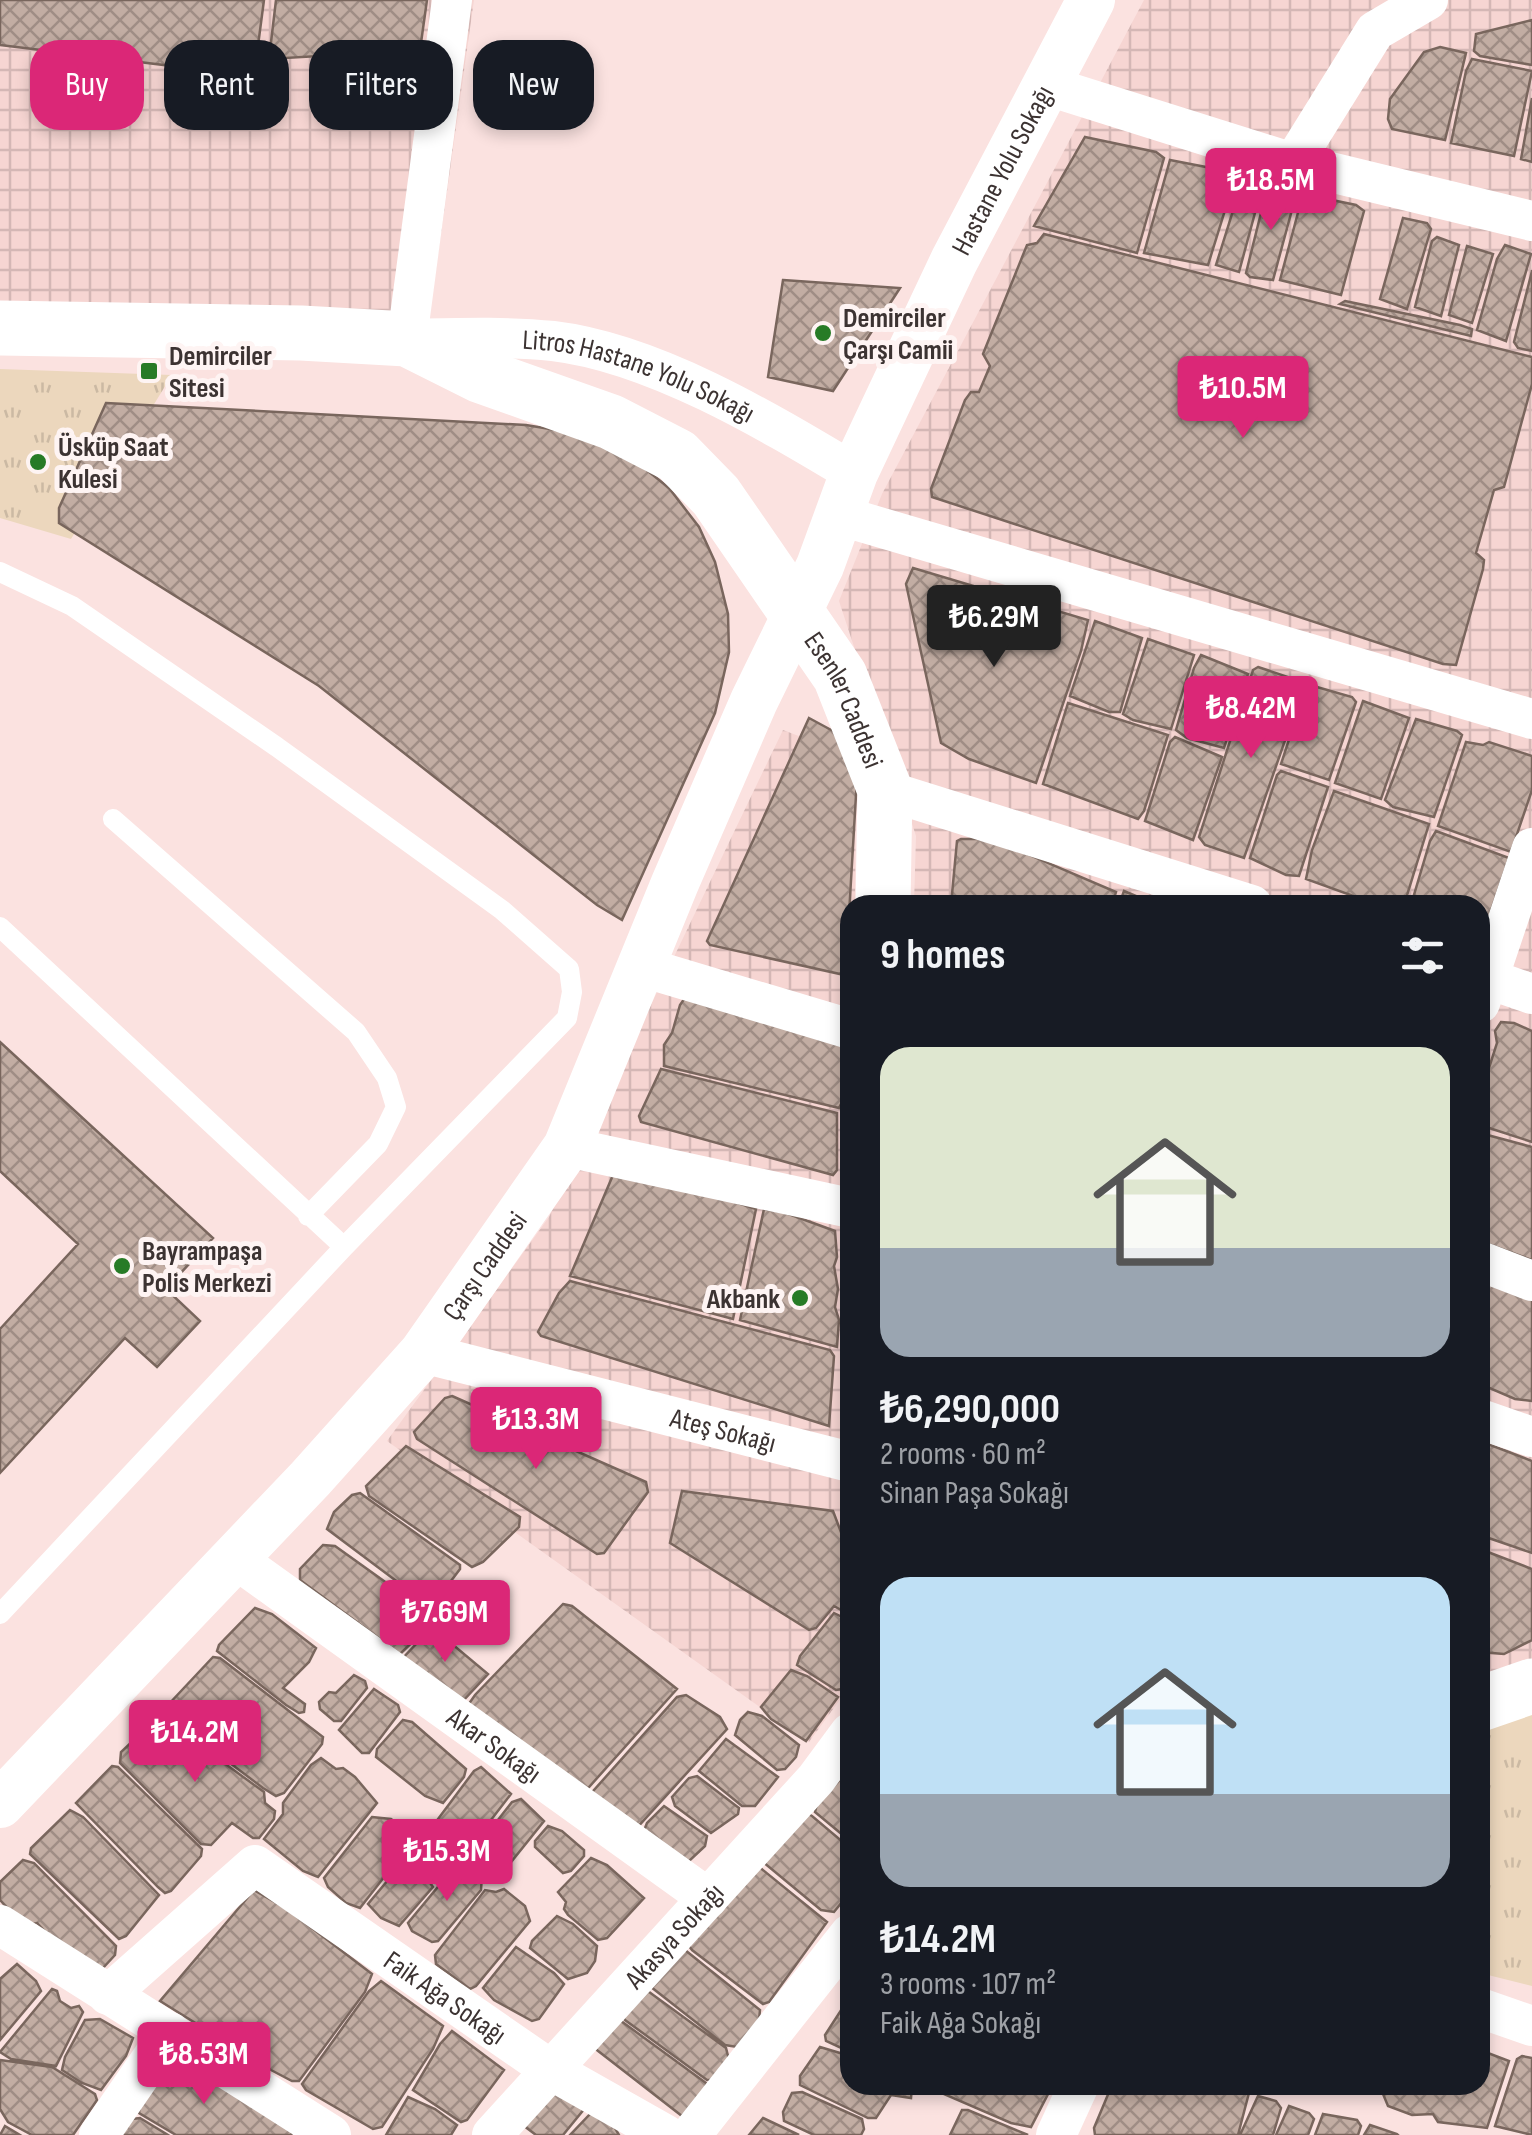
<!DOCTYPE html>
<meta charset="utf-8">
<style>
:root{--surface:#171b24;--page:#20242c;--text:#f1f3f6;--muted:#9ea1a6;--accent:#db2777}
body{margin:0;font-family:"Sofia Sans Condensed",sans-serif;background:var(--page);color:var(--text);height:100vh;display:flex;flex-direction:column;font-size:38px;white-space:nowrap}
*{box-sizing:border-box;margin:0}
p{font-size:32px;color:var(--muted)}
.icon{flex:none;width:55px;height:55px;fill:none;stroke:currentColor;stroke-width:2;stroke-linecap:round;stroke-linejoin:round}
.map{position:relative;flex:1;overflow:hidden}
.panel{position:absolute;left:840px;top:895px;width:650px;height:1200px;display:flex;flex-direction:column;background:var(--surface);border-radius:30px;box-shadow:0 5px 15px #0003}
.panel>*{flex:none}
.hud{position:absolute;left:30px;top:40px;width:660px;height:90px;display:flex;gap:20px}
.price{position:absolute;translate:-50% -85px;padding:0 22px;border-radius:10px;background:var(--accent);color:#fff;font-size:32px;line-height:65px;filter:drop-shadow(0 2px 5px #0008)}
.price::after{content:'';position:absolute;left:50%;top:60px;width:30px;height:22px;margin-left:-15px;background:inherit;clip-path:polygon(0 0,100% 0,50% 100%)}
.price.on{background:#222;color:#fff}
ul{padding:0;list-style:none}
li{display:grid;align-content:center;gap:20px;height:530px;padding:0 40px}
li span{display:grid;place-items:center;height:310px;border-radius:30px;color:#555}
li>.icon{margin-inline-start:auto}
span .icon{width:180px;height:180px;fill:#fffc;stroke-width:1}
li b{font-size:42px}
h2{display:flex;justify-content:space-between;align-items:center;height:120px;padding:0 40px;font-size:42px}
.pill{padding:0 35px;border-radius:30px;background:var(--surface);box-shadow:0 5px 15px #0003;font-size:35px;line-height:90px}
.pill.on{background:var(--accent);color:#fff}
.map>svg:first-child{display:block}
</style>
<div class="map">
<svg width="1532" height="2135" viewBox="0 0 1532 2135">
<defs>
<pattern id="industrial-grid" width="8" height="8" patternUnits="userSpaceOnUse" patternTransform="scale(2.5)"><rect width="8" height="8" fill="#f6d5d2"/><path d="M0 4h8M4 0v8" fill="none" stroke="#d4b7b5"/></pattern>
<pattern id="park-tufts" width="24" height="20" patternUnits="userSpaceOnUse" patternTransform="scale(2.5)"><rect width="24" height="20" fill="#ecd7bd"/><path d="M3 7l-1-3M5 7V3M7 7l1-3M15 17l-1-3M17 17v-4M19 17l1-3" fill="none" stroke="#cbb9a3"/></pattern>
<pattern id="building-cross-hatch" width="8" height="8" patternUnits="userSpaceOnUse" patternTransform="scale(2.5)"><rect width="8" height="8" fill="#c2ada3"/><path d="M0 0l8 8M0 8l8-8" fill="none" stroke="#9f8d85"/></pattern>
</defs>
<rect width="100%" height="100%" fill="#fbe2e0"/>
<!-- industrial -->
<path fill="url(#industrial-grid)" d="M0,0h474l-44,312 -430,13z
M1144,0h388v1661l-52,19v-775h-566l2,-69 -77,-235 43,-107z
M783,730l73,28 -1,147h-5v781l-41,56 -422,-301 162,-224z"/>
<!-- park -->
<path fill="url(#park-tufts)" d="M0,369l172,6 -101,164 -71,-21z
M1532,1713v273l-52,-13v-241z"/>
<!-- building -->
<path fill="url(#building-cross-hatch)" stroke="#79665d" stroke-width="2.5" d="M0,0h264l-10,76 -254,-31z
M276,0h151l-7,50 -151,9z
M1532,20v45l-52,-9 -6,-5 2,-17z
M1440,47l26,6 -21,87 -53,-11 -4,-10 2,-20 34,-47z
M1472,59l60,12 -18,85 -63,-13 15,-72z
M1532,98v64l-11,-3z
M1085,137l71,15 8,6 -27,95 -103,-27z
M1170,160l41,8 24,10 -27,87 -64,-12z
M1243,179l18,4 1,4 -23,85 -23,-7z
M1272,185l21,5 3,5 -23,85 -23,-3 -4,-4 21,-84z
M1303,194l53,11 8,6 -23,84 -61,-15z
M1403,218l24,5 4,6 -24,80 -27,-10z
M1044,234l488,123v27l-25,92 -3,11 -10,3 -18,63 8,7 -1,9 -27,96 -13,-1 -511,-167 -1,-8 34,-89 6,-8h8l11,-26 -7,-12 44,-109 10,-2z
M1437,237l22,8 -18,71 -26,-9 17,-66z
M1505,245l26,9 -25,87 -29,-11 20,-71z
M1467,246l26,8 -21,69 -23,-8z
M1532,271v-1v81l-14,-3 -4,-6z
M783,280l117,8 -67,103 -65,-14z
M1345,301l115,24 12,4 -1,7 -131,-32z
M106,403l420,22 36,6 66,24 41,33 30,39 16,35 13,52 1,38 -14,61 -93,207 -25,-15 -278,-219 -260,-163v-15z
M913,568l175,52 -7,31 -45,132 -67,-24 -28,-16 -35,-159z
M1095,621l47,17 -22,74h-11l-39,-16z
M1148,639l46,16 -23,74 -38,-9 -10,-6z
M1201,655l47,19 -24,74 -37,-10 -11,-8 18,-62z
M1258,667l39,13 7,6 -60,172 -39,-13 -6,-8 54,-167z
M1310,685l42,12 4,5 -27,78 -48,-16 23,-70z
M1363,701l46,17 -28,81 -46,-16z
M1068,703l100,32 -24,76 -6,8 -95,-35z
M809,718l37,20 11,40 -11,188 -6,8 -130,-29 -3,-4z
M1416,719l41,12 5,4 -28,82 -41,-10 -8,-7z
M1175,737l47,20 -29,83 -48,-19 25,-79z
M1466,742l17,3 6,-3 43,14v34l-21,62 -73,-26z
M1281,771l47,16 -29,89 -13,-1 -36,-17 27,-83z
M1334,791l95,33 -25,81h-26l-72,-26 6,-29z
M1436,831l73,27 -29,85v-38h-69l19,-64z
M961,839h31l124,53 -4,13h-161l6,-64z
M1124,891l33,14h-38z
M689,992l154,49 5,15 -5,16 1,26 -5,10 -175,-42v-21l8,-12 8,-28z
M1501,1022l13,1 18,8v111l-52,-17v-29l17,-53 -2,-12z
M0,1042l213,196 -47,51 34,32 -43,46 -32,-29 -125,135v-144l78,-85 -78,-73z
M661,1069l176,44v57l-4,5 -192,-53 -2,-6z
M1480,1133l52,14v113l-52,-19z
M616,1168l38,7 102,34 -23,110 -163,-43z
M764,1209l19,3 52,19 2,26 -3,9 4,23 -3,18 4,13 -2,27 -97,-27z
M1480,1274l52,21v106l-17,-2 -35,-15z
M570,1281l260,69 4,6 -5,70 -288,-90 -3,-4 21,-39z
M452,1396l194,86 2,10 -44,61 -7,1 -180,-115 -3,-7 31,-34z
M1480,1441l52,20v92l-52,-18z
M406,1446l114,71 -1,10 -36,35 -11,5 -103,-71 -3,-10z
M682,1491l151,20 17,45v59l-16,-9 -18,22 -7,2 -139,-87z
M360,1493l100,72v4l-25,33 -5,2 -19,-12 -84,-63 7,-17 18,-17z
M323,1545l12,1 95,68 1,6 -6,10 -25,24 -100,-74v-11z
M1480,1549l52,20v71l-28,14 -24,-2z
M563,1604l9,2 105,83 -96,107 -115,-88 9,-13z
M255,1608l17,6 44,34 -7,14 -26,26 22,16 -1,8 -5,1 -13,-8 -69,-54 2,-6z
M834,1613l16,8v56l-8,12 -6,1 -39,-25 3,-9z
M434,1625l8,3 4,11 42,35 -28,30 -59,-44z
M213,1657l7,1 103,79 -1,7 -38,49 -8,3 -13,-8 -98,-74 2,-8z
M791,1670l16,6 31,21 -32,44 -35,-22 -10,-12z
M354,1675l11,6 2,7 -26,33h-7l-14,-12 -1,-7 10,-10 7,1z
M374,1689l24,16 2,7 -31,41h-7l-23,-23z
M686,1695l34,22 7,12 -93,102 -48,-32 91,-102z
M748,1712l14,4 37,29 -3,12 -11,12 -8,1 -42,-35 5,-15z
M156,1719l28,15 80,58 1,11 10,8 -1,8 -15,19h-6l-21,-15 -21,22 -10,-1 -81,-81 1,-11z
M403,1720l9,2 54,47 -2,8 -21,26 -18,-7 -49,-39 1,-8z
M726,1739l52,38 -23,29h-13l-43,-35z
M321,1758l15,11 7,-1 12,9 22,26 -59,74 -15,-6 -39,-32 19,-25v-11l28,-38z
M112,1766l6,1 84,82 -1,7 -30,35 -6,2 -7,-6 -82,-84z
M481,1767l30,27 -37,48h-9l-23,-16 -4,-7 36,-48z
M850,1769v72l-35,-29 2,-8z
M697,1776l42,32 -1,6 -27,19 -36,-27 -3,-9 17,-19z
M521,1799l23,22 -36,45 -14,-2 -18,-16 36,-46z
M664,1806l43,30 -2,10 -18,17 -44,-30 4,-10z
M797,1808l15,8 38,32v44l-16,20 -13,-2 -64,-53z
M70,1810l13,7 76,78 -33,41 -7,3 -89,-85 1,-6z
M372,1817l19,2 14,11 4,15 -49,63 -14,-5 -18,-16 -4,-9z
M548,1826l14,5 22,19v6l-13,15 -8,2 -28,-26v-6z
M591,1858l16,7 37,33 -37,40 -9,2 -30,-25 -4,-6 2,-7 -8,-10z
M23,1860l11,3 82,83 -1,9 -13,14 -37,-17 -28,-29 -9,2 -10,-5 -18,-20v-18z
M404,1861l24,19 5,7 -34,39 -18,-8 -13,-14z
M758,1866l69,56 -58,80 -6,2 -71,-54 -8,-11z
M471,1867l11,8 -1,15 -43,51 -6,1 -20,-11 -4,-8 44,-53z
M504,1889l21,17 5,15 -54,65 -6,3 -34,-25 -1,-9 50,-65 11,2z
M254,1890l33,19 85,65 -7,18 -66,89h-7l-21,-11 -111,-69z
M557,1916l16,8 24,22 -2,15 -8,12 -19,6 -38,-31 2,-7z
M680,1946l80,64 -1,10 -22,27 -12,-2 -79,-62z
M516,1947l38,26 10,11 -25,35 -7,2 -38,-21 -11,-12z
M17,1964l19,17 5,10 -41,49v-61z
M381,1981l62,45 -10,23 -51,78 -9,2 -67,-39 -4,-6 67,-93z
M52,1989l5,2 3,10 11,7 8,-2 4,6 -27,54 -45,-7 -11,-7z
M645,1989l81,59 3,12 -15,20h-7l-82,-60 -6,-8z
M847,2001h3v51l-24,-11 -1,-6z
M617,2018l89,65 2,8 -26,25 -89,-69z
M100,2019l33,19 -7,18 -25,34 -19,-7 -20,-13 3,-13 20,-37z
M452,2031l52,39 -37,50 -6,2 -48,-32 27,-46z
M820,2047l30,9v29h59l3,2 -1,11 -20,-3 -15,23h-8l-68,-33v-9z
M1480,2050l29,11 -22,67 -49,-6 -5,-8 -21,1 -24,-9 -5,-12 2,-9h95z
M1522,2056l10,2v77l-37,-9 22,-67z
M175,2057l119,73 -3,5h-115l-37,-22 1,-10z
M0,2060l52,7 43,27 2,6 -24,35h-41l-24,-13 -8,-13z
M938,2085h108l3,1 -1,8 -17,33 -20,-4 -72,-31z
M1112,2085h128l10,4 -12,46h-143l-1,-7z
M551,2087l34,21 -22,27h-27l-12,-9z
M802,2092l60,27 2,10 -3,6h-47l-30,-14 -1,-9 9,-19z
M1258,2096l18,5 5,7 -8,27h-33z
M408,2097l27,12 22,16 -6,10h-65z
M1289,2106l20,7 5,6 -6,16h-32z
M962,2110h6l60,25h-78z
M592,2112l19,9 8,14h-49z
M1323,2114l34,6 4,6 -3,9h-43z
M140,2118l28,17h-50l14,-16z
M763,2118l36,17h-50z
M1370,2125l27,9 1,1h-34z
M5,2126l15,9h-20z"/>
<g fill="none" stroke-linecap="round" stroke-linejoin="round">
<!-- service -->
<path stroke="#fff" stroke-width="20" d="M0,572l72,34 205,141 225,163 67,59 3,23 -5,26 -223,229 -344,367
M113,819l243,213 31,46 9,29 -18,37 -70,72
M0,927l344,320"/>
<!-- minor -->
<g stroke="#fff" stroke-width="40">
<path id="s1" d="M452,0l-45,339c49,-1 97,-3 146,2 101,12 214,80 301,132"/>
<path d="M1045,85l248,78 239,58"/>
<path d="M1293,163l82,-132 53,-31"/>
<path d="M838,515l694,204"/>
<path d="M885,790l367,115"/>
<path d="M639,966l211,63"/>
<path d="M1480,976l52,18"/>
<path d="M1480,1003l52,-155"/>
<path d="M567,1147l283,61"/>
<path d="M1480,1261l52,20"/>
<path id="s2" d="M423,1353l427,109"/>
<path d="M1480,1419l52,18"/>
<path id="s3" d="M233,1557l475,341"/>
<path d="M0,1925l331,210"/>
<path id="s4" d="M108,1995l147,-130 296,205 115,65"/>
<path d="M1480,2008l52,18"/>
<path d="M99,2135l71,-103"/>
<path id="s5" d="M492,2135l324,-356 34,-46"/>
<path d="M691,2135l159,-201"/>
<path d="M1056,2135l23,-50"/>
</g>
<!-- tertiary -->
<path stroke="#fff" stroke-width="48" id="s6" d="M0,1804l310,-325 113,-126 144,-206 108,-264 79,-182 66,-135 34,-93 100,-212 137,-261"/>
<!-- secondary -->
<g stroke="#fff" stroke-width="55">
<path id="s7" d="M0,328l301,5 106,6 72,36 132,47 66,34 39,40 124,180 45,114 -2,115"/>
<path d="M1480,1704l52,-18"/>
</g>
</g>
<!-- markers -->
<g fill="#277b26" stroke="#fef4f3" stroke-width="4">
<circle cx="823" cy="333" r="10"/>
<rect x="139" y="361" width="20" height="20" rx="5"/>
<circle cx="38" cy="462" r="10"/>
<circle cx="122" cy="1266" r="10"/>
<circle cx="800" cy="1298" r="10"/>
</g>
<g text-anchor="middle" stroke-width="10" stroke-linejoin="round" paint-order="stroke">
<!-- street labels -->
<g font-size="28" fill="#3c3332" stroke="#fef4f3">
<text dy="10" stroke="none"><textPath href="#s6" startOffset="1940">Hastane Yolu Sokağı</textPath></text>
<text dy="10" stroke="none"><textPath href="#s1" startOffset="580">Litros Hastane Yolu Sokağı</textPath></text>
<text dy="10" stroke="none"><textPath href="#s7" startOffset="1000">Esenler Caddesi</textPath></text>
<text dy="10" stroke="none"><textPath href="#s6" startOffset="725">Çarşı Caddesi</textPath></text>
<text dy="10" stroke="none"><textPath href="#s2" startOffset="310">Ateş Sokağı</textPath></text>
<text dy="10" stroke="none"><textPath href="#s3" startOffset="322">Akar Sokağı</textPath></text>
<text dy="10" stroke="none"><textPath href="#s5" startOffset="270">Akasya Sokağı</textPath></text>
<text dy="10" stroke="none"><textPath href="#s4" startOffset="428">Faik Ağa Sokağı</textPath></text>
</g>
<!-- poi labels -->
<g font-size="28" font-weight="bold" fill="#3c3332" stroke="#fef4f3" text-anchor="start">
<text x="843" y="327">Demirciler<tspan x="843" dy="32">Çarşı Camii</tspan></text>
<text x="169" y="365">Demirciler<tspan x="169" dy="32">Sitesi</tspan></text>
<text x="58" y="456">Üsküp Saat<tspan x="58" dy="32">Kulesi</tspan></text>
<text x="142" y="1260">Bayrampaşa<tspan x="142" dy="32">Polis Merkezi</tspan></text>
<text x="780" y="1308" text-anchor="end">Akbank</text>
</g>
</g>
</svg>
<b class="price" style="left:1271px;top:233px">₺18.5M</b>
<b class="price" style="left:1243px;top:441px">₺10.5M</b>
<b class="price on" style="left:994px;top:670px">₺6.29M</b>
<b class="price" style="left:1251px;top:761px">₺8.42M</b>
<b class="price" style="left:536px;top:1472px">₺13.3M</b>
<b class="price" style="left:445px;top:1665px">₺7.69M</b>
<b class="price" style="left:195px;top:1785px">₺14.2M</b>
<b class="price" style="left:447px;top:1904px">₺15.3M</b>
<b class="price" style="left:204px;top:2107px">₺8.53M</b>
<div class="hud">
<a class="pill on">Buy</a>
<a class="pill">Rent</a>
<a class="pill">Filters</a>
<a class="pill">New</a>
</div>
<section class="panel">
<h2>9 homes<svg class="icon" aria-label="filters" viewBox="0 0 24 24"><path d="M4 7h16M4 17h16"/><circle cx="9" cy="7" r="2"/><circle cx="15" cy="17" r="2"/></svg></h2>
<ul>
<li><span style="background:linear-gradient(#dfe7d0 65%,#9aa5b1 0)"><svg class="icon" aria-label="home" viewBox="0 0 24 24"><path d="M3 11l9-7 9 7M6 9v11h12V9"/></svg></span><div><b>₺6,290,000</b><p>2 rooms · 60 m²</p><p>Sinan Paşa Sokağı</p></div></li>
<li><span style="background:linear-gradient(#bfe0f5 70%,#9aa5b1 0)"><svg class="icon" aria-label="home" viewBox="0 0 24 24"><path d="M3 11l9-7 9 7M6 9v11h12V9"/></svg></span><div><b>₺14.2M</b><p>3 rooms · 107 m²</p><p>Faik Ağa Sokağı</p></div></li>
</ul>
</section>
</div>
